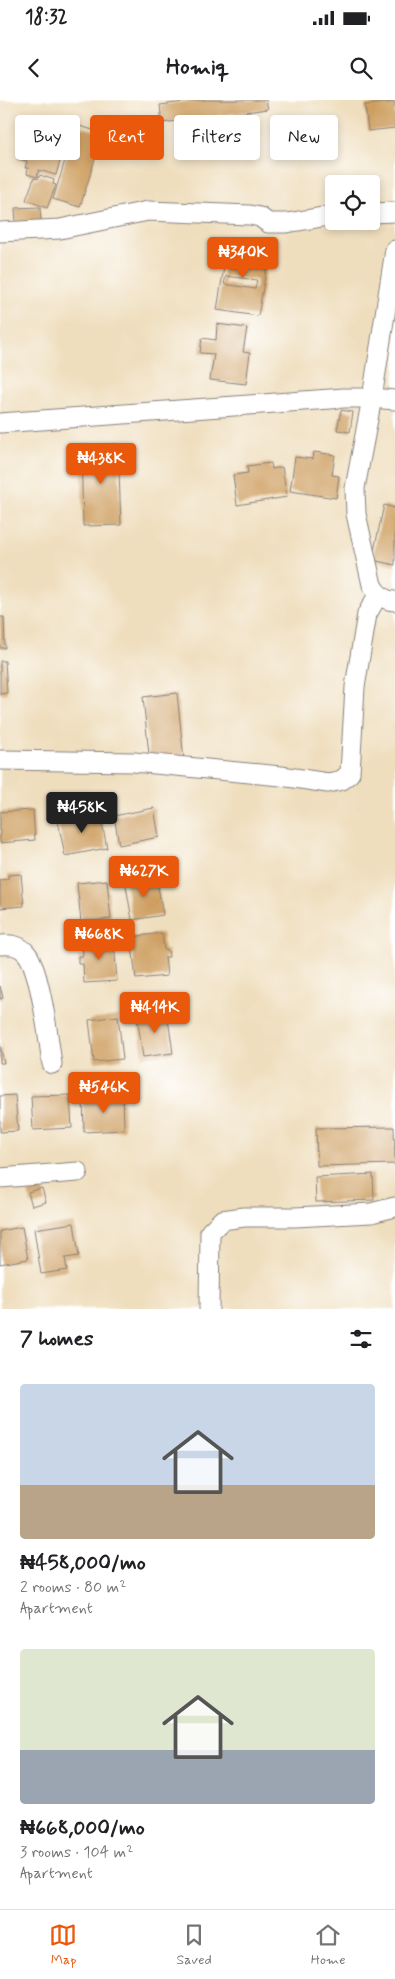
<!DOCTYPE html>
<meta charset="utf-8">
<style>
:root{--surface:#fff;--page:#f2f2f2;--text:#202124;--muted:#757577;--line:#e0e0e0;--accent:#ea580c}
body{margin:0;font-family:Mynerve,sans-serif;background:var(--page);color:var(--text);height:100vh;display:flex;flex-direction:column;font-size:19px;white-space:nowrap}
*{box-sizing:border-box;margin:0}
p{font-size:16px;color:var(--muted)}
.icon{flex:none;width:28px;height:28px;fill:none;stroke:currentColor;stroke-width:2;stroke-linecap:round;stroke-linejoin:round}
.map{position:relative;height:1209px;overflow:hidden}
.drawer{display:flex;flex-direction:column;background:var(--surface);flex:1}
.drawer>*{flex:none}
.guide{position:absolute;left:15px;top:15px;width:365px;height:45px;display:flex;gap:10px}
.tools{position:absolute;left:325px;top:75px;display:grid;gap:10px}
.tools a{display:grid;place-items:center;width:55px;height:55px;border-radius:5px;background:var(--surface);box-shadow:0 2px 8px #0003;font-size:25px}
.price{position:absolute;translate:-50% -42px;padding:0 11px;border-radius:5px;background:var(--accent);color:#fff;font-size:16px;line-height:32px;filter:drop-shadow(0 1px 2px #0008)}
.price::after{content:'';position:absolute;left:50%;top:30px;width:15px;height:11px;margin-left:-8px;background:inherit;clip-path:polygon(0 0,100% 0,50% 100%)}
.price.current{background:#222;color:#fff}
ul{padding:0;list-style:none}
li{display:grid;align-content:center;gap:10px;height:265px;padding:0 20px}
li span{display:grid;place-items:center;height:155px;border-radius:5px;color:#555}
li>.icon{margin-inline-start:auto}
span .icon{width:90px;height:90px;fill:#fffc;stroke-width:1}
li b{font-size:21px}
h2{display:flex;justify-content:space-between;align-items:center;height:60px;padding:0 20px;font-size:21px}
.pill{padding:0 18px;border-radius:5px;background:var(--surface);box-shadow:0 2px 8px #0003;font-size:18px;line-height:45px}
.pill.current{background:var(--accent);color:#fff}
.status{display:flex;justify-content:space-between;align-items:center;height:35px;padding:0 25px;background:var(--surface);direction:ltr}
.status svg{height:14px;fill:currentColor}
header{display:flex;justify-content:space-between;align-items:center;height:65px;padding:0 20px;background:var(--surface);font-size:22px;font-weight:700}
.dock{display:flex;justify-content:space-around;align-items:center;height:70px;border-top:1px solid var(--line);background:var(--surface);font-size:14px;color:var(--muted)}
.dock a{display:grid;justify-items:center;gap:2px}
.dock .current{color:var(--accent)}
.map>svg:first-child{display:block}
</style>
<div class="status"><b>18:32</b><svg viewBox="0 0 49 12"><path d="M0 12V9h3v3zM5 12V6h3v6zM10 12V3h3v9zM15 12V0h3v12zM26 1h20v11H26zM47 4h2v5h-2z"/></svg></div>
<header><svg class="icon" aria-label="back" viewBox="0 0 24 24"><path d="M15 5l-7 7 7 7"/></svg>Homiq<svg class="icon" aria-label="search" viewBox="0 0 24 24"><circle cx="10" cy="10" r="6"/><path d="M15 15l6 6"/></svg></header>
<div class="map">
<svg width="395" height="1209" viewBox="0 0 395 1209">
<rect width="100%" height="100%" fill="#fff"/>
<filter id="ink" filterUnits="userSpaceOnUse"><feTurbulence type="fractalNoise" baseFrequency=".02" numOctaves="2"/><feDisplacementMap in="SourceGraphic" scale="10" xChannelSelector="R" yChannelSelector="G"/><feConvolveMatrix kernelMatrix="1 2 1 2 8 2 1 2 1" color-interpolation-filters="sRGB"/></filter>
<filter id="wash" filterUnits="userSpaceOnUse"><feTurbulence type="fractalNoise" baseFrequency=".0096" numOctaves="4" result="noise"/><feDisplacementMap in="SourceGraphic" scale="20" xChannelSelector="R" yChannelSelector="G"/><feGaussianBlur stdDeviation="1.12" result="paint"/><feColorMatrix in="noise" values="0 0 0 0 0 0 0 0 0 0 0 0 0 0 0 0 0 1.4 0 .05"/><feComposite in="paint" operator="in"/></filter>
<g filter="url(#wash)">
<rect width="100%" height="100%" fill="#efdebd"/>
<g id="blocks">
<!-- building -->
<path fill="#ce9f60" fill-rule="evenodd" d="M200,0h66l2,9 -106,14 -2,-18z
M395,2v26l-27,3 -3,-26z
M76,25l27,8 -23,74 -27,-8z
M34,32l32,8 -10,35 -17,-5 -2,7 -10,-3 1,-6h-3l2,-7 -9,-2 4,-17 9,3z
M40,75l14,5 -1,4 3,1 -9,23 -21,-8 8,-22 4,1z
M40,107l1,15 -25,1 -1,-15z
M228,142l42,6 -12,68 -41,-6zM241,147l13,3v3l-13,-2zM226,176l31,4 -2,9 -31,-5z
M217,224l30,4 -4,24 7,1 -4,31 -36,-4 4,-26 -14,-1 2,-15 14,2z
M341,310l12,2 -3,20 -13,-2z
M118,344l3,81 -38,1 -2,-81z
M314,352l21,3 -3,20 7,1 -3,22 -46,-7 5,-34 18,2z
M271,363l1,6 10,-2 5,30 -50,8 -4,-30 15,-2 -1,-7z
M384,405l11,3v57l-23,-5z
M0,517h4l1,31h-5z
M0,561h5l2,32 -7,1z
M177,593l7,67 -34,4 -7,-67z
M154,708l5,29 -40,8 -5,-29z
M33,710l2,30 -35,3v-31z
M100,713l7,35 -42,8 -7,-35z
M21,774l3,32 -24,2v-28l8,-1v-4z
M156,775l7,40 -31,5 -7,-40z
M107,780l4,39 -30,3 -4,-39z
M162,833l2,17h4l1,7h-4l2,19 -31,3 -5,-42z
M114,840l3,41 -33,2 -1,-19h-5v-8h5l-1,-15z
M0,886l3,12 -3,1z
M167,912l6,41 -30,4 -6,-41z
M118,916l5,43 -29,3 -5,-42z
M0,944l4,19h-4z
M15,995l3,36 -18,1v-36z
M70,995l2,33 -39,2 -2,-34z
M123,995l1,35 -40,2 -1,-35z
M394,1027l1,37 -78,2 -1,-38z
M373,1074l1,26 -58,2 -1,-25z
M42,1088l4,14 -14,4 -4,-14z
M74,1123l5,33 -14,2 2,12 -26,4 -7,-45z
M22,1127l6,32 -28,5v-33z"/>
</g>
</g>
<g filter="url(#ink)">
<use href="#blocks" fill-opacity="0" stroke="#88807c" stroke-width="1"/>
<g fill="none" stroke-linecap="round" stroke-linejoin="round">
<!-- minor casing -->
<g stroke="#88807c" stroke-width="21">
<path id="minor" d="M371,113l24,-1
M0,132l60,-3 88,-18 102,4 10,2 8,6h19l47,-8
M395,300l-23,-2 -17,90 1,26 16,71c5,9 12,16 23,16
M0,323l344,-25h28l23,-148
M0,660l134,2 147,14 47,7 14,-3 8,-7 5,-86 12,-73 11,-19
M0,845c11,-1 20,0 27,9 13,16 22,87 25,110
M0,1078l78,-6
M209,1209l1,-77 12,-12 22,-3h51l76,-4 24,-6"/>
</g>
<!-- minor -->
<use href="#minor" stroke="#fff" stroke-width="19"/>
</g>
</g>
</svg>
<div class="tools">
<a><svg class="icon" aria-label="locate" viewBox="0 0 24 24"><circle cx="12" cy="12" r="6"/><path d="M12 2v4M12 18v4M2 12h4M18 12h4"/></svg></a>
</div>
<b class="price" style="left:243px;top:179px">₦340K</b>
<b class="price" style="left:101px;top:385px">₦438K</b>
<b class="price current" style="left:82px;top:734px">₦458K</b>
<b class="price" style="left:144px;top:798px">₦627K</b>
<b class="price" style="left:99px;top:861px">₦668K</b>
<b class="price" style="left:155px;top:934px">₦414K</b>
<b class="price" style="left:104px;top:1014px">₦546K</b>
<div class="guide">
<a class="pill">Buy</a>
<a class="pill current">Rent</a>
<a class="pill">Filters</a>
<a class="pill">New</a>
</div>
</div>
<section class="drawer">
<h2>7 homes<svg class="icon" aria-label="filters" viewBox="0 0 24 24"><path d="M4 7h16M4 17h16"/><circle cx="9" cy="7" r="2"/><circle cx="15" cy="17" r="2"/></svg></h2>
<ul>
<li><span style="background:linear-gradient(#c9d6e8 65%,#b9a48a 0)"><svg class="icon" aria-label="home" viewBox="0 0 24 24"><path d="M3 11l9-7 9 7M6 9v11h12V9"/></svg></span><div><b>₦458,000/mo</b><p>2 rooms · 80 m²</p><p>Apartment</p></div></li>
<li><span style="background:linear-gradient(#dfe7d0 65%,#9aa5b1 0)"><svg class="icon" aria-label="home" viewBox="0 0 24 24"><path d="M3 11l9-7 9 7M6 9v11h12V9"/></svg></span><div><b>₦668,000/mo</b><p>3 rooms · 104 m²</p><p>Apartment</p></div></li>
</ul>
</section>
<nav class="dock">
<a class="current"><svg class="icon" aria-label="map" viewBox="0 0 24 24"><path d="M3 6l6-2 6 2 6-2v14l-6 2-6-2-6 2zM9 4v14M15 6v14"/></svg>Map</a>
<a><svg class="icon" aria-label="saved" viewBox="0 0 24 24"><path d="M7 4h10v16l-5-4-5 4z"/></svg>Saved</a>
<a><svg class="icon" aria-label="home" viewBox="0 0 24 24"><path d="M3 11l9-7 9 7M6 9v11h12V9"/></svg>Home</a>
</nav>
